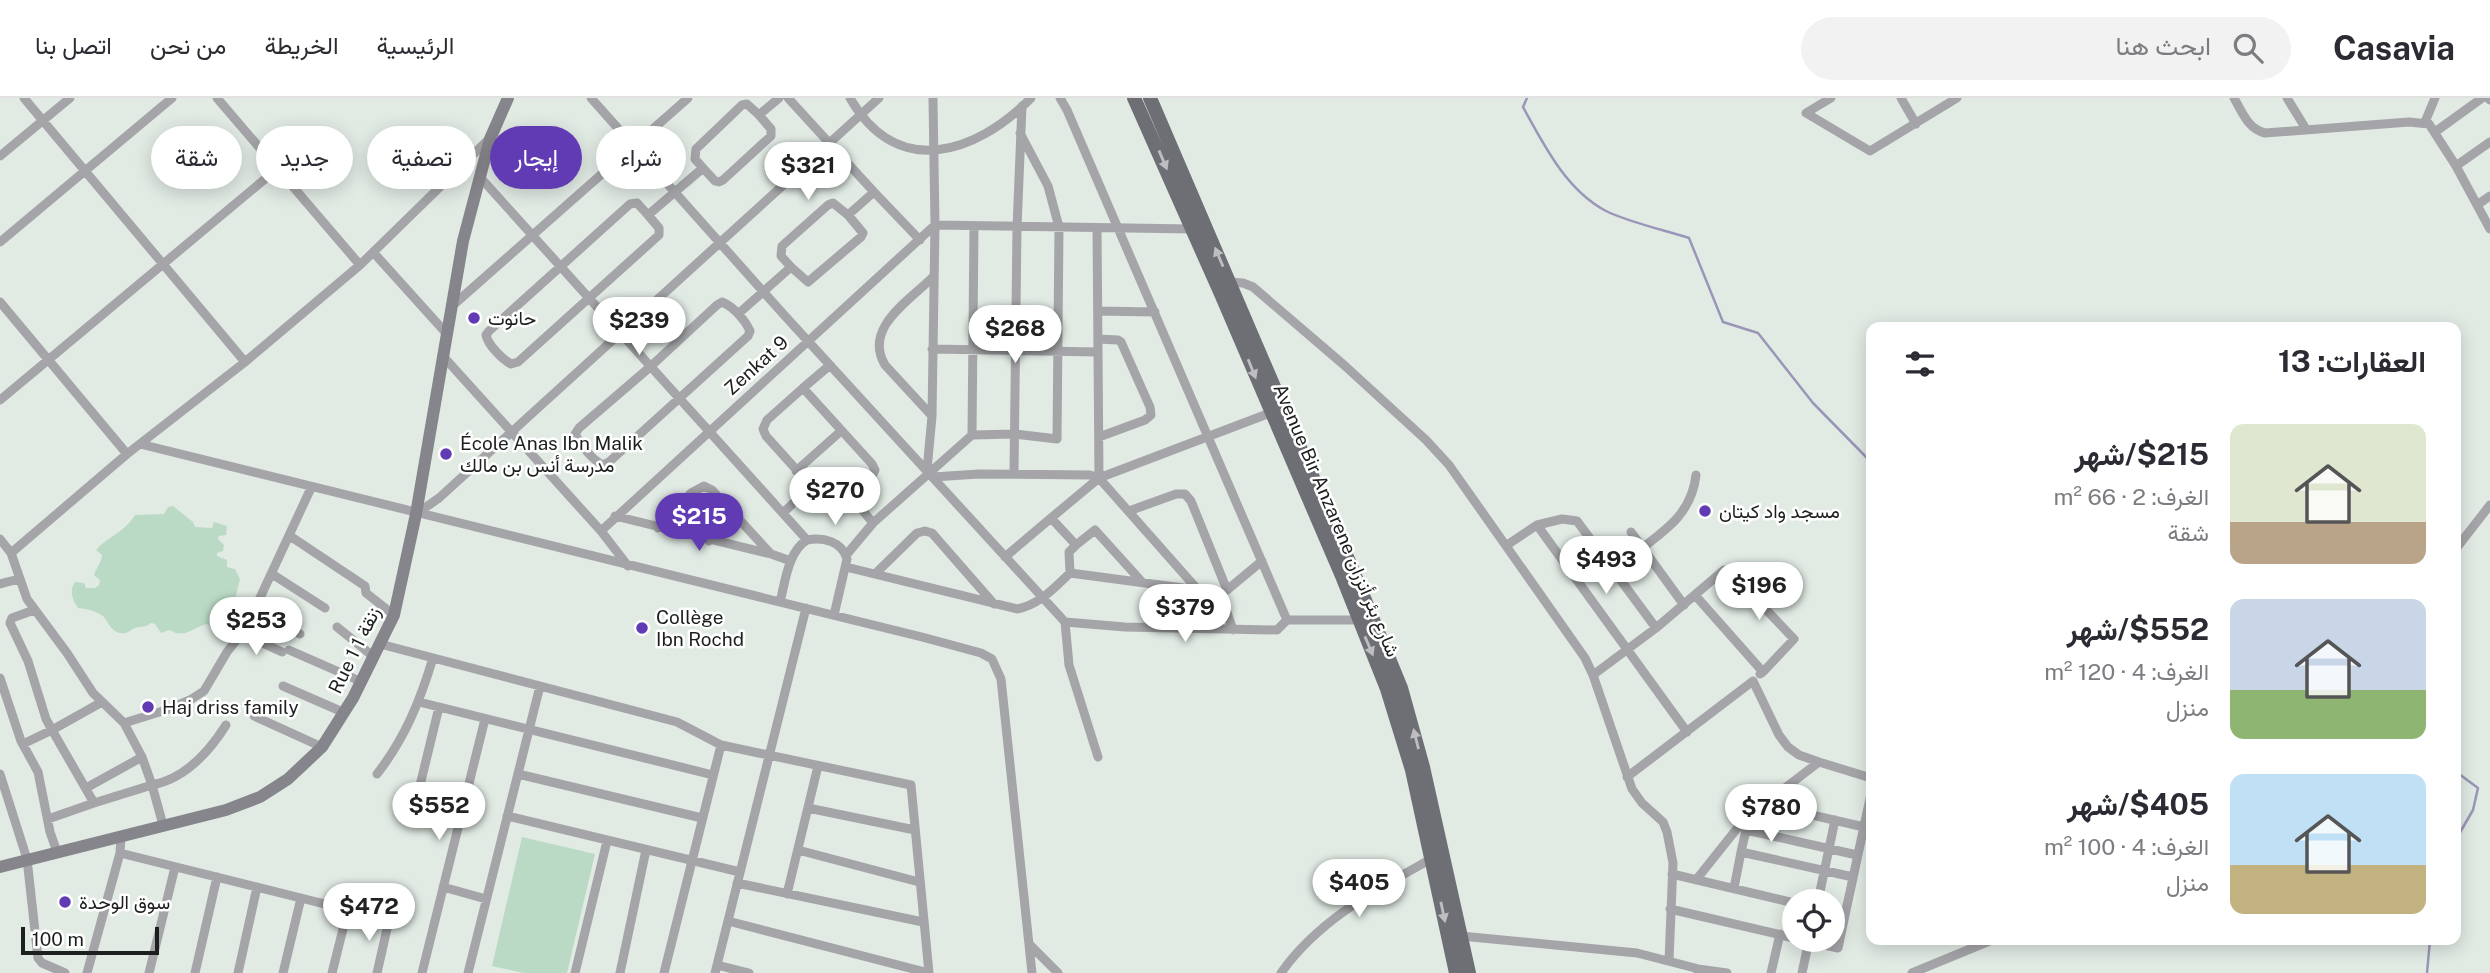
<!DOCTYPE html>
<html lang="ar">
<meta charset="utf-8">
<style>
:root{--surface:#fff;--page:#f2f2f3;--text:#2b2b33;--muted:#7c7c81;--line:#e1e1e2;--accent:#603bb3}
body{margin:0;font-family:"Public Sans",Vazirmatn,sans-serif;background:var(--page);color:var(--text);direction:rtl;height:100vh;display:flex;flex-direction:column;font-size:26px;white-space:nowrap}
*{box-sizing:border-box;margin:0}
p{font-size:23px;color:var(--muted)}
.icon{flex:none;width:38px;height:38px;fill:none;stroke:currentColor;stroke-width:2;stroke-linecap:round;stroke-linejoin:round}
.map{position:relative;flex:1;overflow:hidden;direction:ltr}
.details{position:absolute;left:1866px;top:224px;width:595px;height:623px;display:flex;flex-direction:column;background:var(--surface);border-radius:14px;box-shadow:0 4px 18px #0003;direction:rtl}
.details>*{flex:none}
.top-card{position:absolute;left:21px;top:28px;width:665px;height:63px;direction:rtl;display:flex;gap:14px}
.tools{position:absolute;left:1782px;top:791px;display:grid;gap:14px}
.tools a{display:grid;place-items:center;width:63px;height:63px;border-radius:50%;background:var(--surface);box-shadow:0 4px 18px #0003;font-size:35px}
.scale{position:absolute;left:21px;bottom:18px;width:138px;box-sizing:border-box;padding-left:7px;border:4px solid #1c1f1d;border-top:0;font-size:19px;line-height:24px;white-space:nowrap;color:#1c1f1d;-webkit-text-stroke:5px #fff;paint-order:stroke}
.price{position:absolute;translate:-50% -60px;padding:0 16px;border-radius:24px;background:#fff;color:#222;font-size:23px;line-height:46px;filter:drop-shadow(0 2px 4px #0008)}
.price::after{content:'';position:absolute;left:50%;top:42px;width:21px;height:16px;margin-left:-10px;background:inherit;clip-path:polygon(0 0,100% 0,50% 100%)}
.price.on{background:var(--accent);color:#fff}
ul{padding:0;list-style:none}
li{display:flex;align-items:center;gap:21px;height:175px;padding:0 35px}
li span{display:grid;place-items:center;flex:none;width:196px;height:140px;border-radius:14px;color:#555}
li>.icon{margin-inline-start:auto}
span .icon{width:84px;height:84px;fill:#fffc;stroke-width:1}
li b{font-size:30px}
h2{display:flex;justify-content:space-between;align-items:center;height:84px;padding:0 35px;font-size:30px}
.chip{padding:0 24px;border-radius:32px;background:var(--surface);box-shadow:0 4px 18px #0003;font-size:24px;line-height:63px}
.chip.on{background:var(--accent);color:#fff}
header{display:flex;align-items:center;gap:42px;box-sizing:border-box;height:98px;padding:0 35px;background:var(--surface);border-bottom:2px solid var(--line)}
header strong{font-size:33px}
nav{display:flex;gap:38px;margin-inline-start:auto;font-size:24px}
.search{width:490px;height:63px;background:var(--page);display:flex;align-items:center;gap:18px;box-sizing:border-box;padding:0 24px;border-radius:38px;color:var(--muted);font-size:26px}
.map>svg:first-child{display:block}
</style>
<header>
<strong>Casavia</strong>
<div class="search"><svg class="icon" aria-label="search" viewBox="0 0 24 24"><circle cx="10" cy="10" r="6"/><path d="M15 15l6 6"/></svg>ابحث هنا</div>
<nav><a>الرئيسية</a><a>الخريطة</a><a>من نحن</a><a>اتصل بنا</a></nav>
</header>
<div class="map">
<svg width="2490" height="875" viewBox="0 0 2490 875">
<rect width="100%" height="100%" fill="#e1ebe4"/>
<!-- green -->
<path fill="#bbdac6" d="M173,408l20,16 2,5 17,1 2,-6 13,4 -1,9 -7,1 -1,3 6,6 -1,6 -6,2v3l10,4v7l8,2 5,10 -5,20 -16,18 1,6 -3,4 -10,-3c-16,4 -21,15 -38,6l-8,3 -6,-9 -4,-1c-6,5 -9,3 -16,5 -4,1 -6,5 -10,5 -12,2 -16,-9 -21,-16 -5,-5 -19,-9 -26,-9 -6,-9 -9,-17 -3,-26l9,1 2,5h9l4,-3 1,-5 -6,-5c2,-7 8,-13 8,-20l-6,-5c9,-11 23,-16 32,-26 3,-3 5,-6 7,-9l29,-1 4,-7z
M522,739l73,17 -28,119h-44l-31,-7z"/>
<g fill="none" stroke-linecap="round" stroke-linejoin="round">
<!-- stream -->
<path stroke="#9b96b8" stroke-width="2.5" d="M1527,0l-4,9c21,38 43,83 83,104 22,11 58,19 83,27l34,84 35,11 55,70 58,59
M2455,673l23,17 -5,22 -18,31
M2427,875l3,-33"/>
<!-- street -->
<path stroke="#a5a5a9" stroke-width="9" d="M24,0l221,264
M217,0l143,167
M591,0l194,218 280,306 4,43 29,92
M788,0l86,94 -26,23 15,18 -2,4 -53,45 -17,-15
M850,0c47,82 126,56 181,0
M1060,0l7,12 220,510h72
M1831,0l-25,15 64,38 87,-53
M1901,0l15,26
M2234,0c8,14 14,31 31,35l144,-11 20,2 27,42 34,63
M2287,0l19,31
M2488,0l2,2
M2425,24l10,-24
M2435,34l47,-34
M0,58l70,-58
M2456,68l34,-24
M703,70l-8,-9 1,-10 46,-44 5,-1 12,11
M479,78l328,364
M874,94l46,48
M2477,107l13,-9
M648,117l11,13v7l-141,127 -7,2c-9,-5 -23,-19 -25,-29l3,-4 141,-127 7,-1 11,12 55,-47 12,13 4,1 4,-2 48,-44v-7l-12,-14 20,-17
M1097,130l2,250
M0,144l172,-144
M373,154l73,81
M1230,184l13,1 10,4 91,78 82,75 23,25 136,193 8,17 39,114 10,14 21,19 4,10 6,31 -4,98
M0,204l127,152
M722,204c12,5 23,18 28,29l-2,5 -139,126 -6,3c-11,-5 -23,-21 -28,-31l4,-6 71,-61 67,-62z
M451,209l237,-209
M1098,213l57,1
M738,216l53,-47 -10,-11 1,-10 46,-41 5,-2 15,12
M1098,241l20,1 3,2 29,65 1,8 -6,5 -46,17
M932,251l166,3
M442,257l159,176 27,35
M803,290l27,-23
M0,302l277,-231
M932,318l-47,-51c-22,-37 24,-64 48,-88
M972,337l2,-209
M140,346l782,193 59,16 11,6 9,20 31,294
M927,372l5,-54 3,-191 -2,-126
M796,373l45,-40
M1014,376l3,-247 5,-121
M850,397l23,28
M1129,413l47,-17h9l6,7 36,89 -17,9 -12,-9
M783,415l28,-27 -45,-50 -3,-7 4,-9 36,-32 69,76 3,6 -3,6 -27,24 -28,-7 -6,-7
M416,416l23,-16 440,-400
M615,418l156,38 20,7
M1051,420l48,-40 171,-65
M1537,427l25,-6 15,2 79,107
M658,430l33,-35 13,-7 8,4 58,63
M601,433l334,-306 257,4
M1631,434l53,73
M290,438l75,50 1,7 28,22
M0,441l11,14 16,46 40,54 26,40 31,30 18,34 10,28 -58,18
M709,443l26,-27
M1507,447l30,-20 150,207
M1642,450c27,-20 50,-37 54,-73
M2455,452l35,-45
M11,455l116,-99 118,-92 115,-97 128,-125
M847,456l26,-31 99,-88 43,-1 42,5 2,-212 -11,-41 -28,-53
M1005,459l46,-39 25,27 19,-15 47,52
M846,469l171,42c22,-4 37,-21 53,-36l128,17 -99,-112 -9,-3 -111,-1 -46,3
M1070,475l-1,-21 7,-7
M272,476l53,34
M875,476l42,-41 8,-2 7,2 62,71
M0,486l19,-5
M1227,492l35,-29
M1221,497l12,35
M1695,497l68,77 -3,2
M780,504c5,-19 8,-51 27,-62 16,-3 35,1 40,19l-13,56
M255,511l45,25
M34,512l-22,8 -2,5 18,38 18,58 6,11 50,-28
M1065,524l60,5 152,3 10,-10
M337,529l37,30
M243,536l39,18
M380,546l297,78 44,23 190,40 18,188
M289,552l73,32
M1593,577l63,-47 68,-58 6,2 64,67 -31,33
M0,580l21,63 17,31 12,60 7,20
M283,588l62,27
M419,604l294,73
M254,618l68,31
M124,625l42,-13 24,-10 14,-9 23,-39 19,-24 65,-140
M23,646l29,-14 42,73 -46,16
M0,676l27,85 11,99 4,5 23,10
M377,676c28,-36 43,-73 56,-116
M518,676l184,44
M1627,679l126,-96 26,54 9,12 11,8 20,7 52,16
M86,690l56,-31
M1764,706l55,-42
M415,708l24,-99
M808,710l107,22
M507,718l233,56
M163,727l-11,-40c32,-6 57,-33 74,-60
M1746,732l5,-15 13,-11 100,23
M798,752l121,32
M1741,754l5,-22 111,25
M120,755l269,67 -12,53
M1672,776l122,29
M1696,782l43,-54 11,-10
M737,785l186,39
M443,789l43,12
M1734,790l7,-36 112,25
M787,796l31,-128
M1818,803l17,-81
M1670,811l124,29
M1845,817l26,-121
M728,823l201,52
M1461,838l176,17 58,15 6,5
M1801,842l37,8 7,-33 -13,-3
M1029,846l29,29
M717,867l32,8
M1698,871l29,4
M87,875l33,-120 1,-17
M149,875l26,-106
M195,875l22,-96
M238,875l19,-86
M283,875l18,-75
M332,875l16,-64
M422,875l63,-254
M468,875l72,-287
M575,875l32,-132
M620,875l26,-123
M664,875l57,-228
M715,875l91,-365
M1281,875c37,-53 95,-83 150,-114
M1771,875l9,-39
M1802,875l7,-33
M1912,875l80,-33"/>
<!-- secondary -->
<path stroke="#85858b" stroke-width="12" d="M0,769l226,-57 34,-13 28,-18 34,-32 31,-49 41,-83 22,-101 47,-273 27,-102 18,-41"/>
<!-- primary -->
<path stroke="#6e6e75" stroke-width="14" d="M1134,0l87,196 121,282 45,113 25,81 44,203
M1150,0l203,473 48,117 22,79 46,206"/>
</g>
<!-- one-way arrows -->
<defs><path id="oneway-solid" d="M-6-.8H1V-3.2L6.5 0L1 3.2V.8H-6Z" transform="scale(1.75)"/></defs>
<g fill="#bebec1">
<use href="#oneway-solid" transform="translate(1163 62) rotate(67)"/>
<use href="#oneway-solid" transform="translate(1219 159) rotate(-113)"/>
<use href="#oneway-solid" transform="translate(1252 271) rotate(68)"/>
<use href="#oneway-solid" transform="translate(1369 548) rotate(67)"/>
<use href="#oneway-solid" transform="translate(1416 641) rotate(-104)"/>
<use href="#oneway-solid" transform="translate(1443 814) rotate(78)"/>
</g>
<!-- markers -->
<g fill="#603bb3" stroke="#fff" stroke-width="2.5">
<circle cx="474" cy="220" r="7"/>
<circle cx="446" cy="356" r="7"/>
<circle cx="1705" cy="413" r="7"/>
<circle cx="642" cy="530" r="7"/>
<circle cx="148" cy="609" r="7"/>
<circle cx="65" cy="804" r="7"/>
</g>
<g text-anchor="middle" stroke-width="5" stroke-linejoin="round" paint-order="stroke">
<!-- poi labels -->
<g font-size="19" fill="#1c1f1d" stroke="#fff" text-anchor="start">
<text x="488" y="227">حانوت</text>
<text x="460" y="352">École Anas Ibn Malik<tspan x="460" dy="22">مدرسة أنس بن مالك</tspan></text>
<text x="1719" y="420">مسجد واد كيتان</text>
<text x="656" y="526">Collège<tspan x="656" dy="22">Ibn Rochd</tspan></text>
<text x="162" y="616">Haj driss family</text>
<text x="79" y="811">سوق الوحدة</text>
</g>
<!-- street labels -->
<g font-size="19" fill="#1c1f1d" stroke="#fff">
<text transform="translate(756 267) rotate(-42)" y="7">Zenkat 9</text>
<text transform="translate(1337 422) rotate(67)" y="7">Avenue Bir Anzarene شارع بئر أنزران</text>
<text transform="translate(354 552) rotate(-64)" y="7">Rue 1 زنقة 1</text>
</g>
</g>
</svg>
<div class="tools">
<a><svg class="icon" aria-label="locate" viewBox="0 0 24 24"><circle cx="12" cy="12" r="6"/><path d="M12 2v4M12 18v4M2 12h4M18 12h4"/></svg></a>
</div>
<div class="scale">100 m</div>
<b class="price" style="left:808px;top:104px">$321</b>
<b class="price" style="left:639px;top:259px">$239</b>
<b class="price" style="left:1015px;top:267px">$268</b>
<b class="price" style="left:835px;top:429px">$270</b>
<b class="price on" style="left:699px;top:455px">$215</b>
<b class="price" style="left:1606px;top:498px">$493</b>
<b class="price" style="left:1759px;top:524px">$196</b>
<b class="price" style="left:1185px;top:546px">$379</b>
<b class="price" style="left:256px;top:559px">$253</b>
<b class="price" style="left:439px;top:744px">$552</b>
<b class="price" style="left:1771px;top:746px">$780</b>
<b class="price" style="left:1359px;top:821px">$405</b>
<b class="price" style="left:369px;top:845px">$472</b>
<div class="top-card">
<a class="chip">شراء</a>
<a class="chip on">إيجار</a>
<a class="chip">تصفية</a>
<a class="chip">جديد</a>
<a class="chip">شقة</a>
</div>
<section class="details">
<h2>العقارات: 13<svg class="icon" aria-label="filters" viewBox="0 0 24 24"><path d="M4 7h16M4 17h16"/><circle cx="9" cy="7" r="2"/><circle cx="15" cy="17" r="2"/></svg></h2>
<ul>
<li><span style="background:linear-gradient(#dfe7d0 70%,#b9a48a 0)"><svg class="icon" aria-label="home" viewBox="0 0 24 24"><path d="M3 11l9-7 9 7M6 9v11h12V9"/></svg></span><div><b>$215/شهر</b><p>الغرف: 2 · 66 m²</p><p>شقة</p></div></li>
<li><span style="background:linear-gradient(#c9d6e8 65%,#8fb573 0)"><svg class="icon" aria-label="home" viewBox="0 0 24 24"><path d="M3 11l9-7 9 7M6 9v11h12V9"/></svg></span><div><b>$552/شهر</b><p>الغرف: 4 · 120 m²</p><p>منزل</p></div></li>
<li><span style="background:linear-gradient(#bfe0f5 65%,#c2b280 0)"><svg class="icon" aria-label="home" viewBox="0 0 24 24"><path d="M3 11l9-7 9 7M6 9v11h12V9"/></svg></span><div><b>$405/شهر</b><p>الغرف: 4 · 100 m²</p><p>منزل</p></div></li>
</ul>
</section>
</div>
